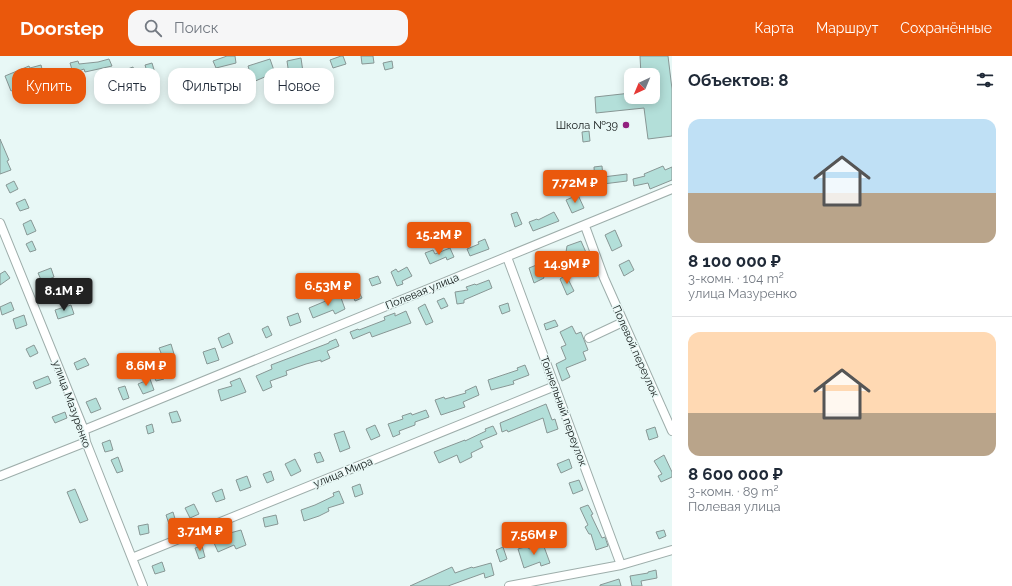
<!DOCTYPE html>
<html lang="ru">
<meta charset="utf-8">
<style>
:root{--surface:#fff;--page:#f6f6f7;--text:#1f2937;--muted:#747a83;--line:#e0e1e3;--accent:#ea580c}
body{margin:0;font-family:Raleway,sans-serif;background:var(--page);color:var(--text);height:100vh;display:flex;flex-direction:column;font-size:15px;white-space:nowrap}
*{box-sizing:border-box;margin:0}
p{font-size:13px;color:var(--muted)}
.icon{flex:none;width:22px;height:22px;fill:none;stroke:currentColor;stroke-width:2;stroke-linecap:round;stroke-linejoin:round}
.map{position:relative;flex:1;overflow:hidden}
.side{display:flex;flex-direction:column;background:var(--surface);width:340px}
.side>*{flex:none}
.hud{position:absolute;left:12px;top:12px;width:380px;height:36px;display:flex;gap:8px}
.needle{width:26px;rotate:224deg}
.controls{position:absolute;left:624px;top:12px;display:grid;gap:8px}
.controls a{display:grid;place-items:center;width:36px;height:36px;border-radius:8px;background:var(--surface);box-shadow:0 2px 10px #0003;font-size:20px}
.price{position:absolute;translate:-50% -34px;padding:0 9px;border-radius:4px;background:var(--accent);color:#fff;font-size:13px;line-height:26px;filter:drop-shadow(0 1px 2px #0008)}
.price::after{content:'';position:absolute;left:50%;top:24px;width:12px;height:9px;margin-left:-6px;background:inherit;clip-path:polygon(0 0,100% 0,50% 100%)}
.price.active{background:#222;color:#fff}
ul{padding:0;list-style:none}
li{display:grid;align-content:center;gap:8px;height:212px;padding:0 16px}
li+li{border-top:1px solid var(--line)}
li span{display:grid;place-items:center;height:124px;border-radius:12px;color:#555}
li>.icon{margin-inline-start:auto}
span .icon{width:72px;height:72px;fill:#fffc;stroke-width:1}
li b{font-size:17px}
h2{display:flex;justify-content:space-between;align-items:center;height:48px;padding:0 16px;font-size:17px}
.tag{padding:0 14px;border-radius:12px;background:var(--surface);box-shadow:0 2px 10px #0003;font-size:14px;line-height:36px}
.tag.active{background:var(--accent);color:#fff}
header{display:flex;align-items:center;gap:24px;box-sizing:border-box;height:56px;padding:0 20px;background:var(--accent);color:#fff}
header strong{font-size:19px}
nav{display:flex;gap:22px;margin-inline-start:auto;font-size:14px}
.search{width:280px;height:36px;background:var(--page);display:flex;align-items:center;gap:10px;box-sizing:border-box;padding:0 14px;border-radius:12px;color:var(--muted);font-size:15px}
main{display:flex;flex:1;min-height:0}
.map>svg:first-child{display:block}
</style>
<header>
<strong>Doorstep</strong>
<div class="search"><svg class="icon" aria-label="search" viewBox="0 0 24 24"><circle cx="10" cy="10" r="6"/><path d="M15 15l6 6"/></svg>Поиск</div>
<nav><a>Карта</a><a>Маршрут</a><a>Сохранённые</a></nav>
</header>
<main>
<div class="map">
<svg width="672" height="530" viewBox="0 0 672 530">
<rect width="100%" height="100%" fill="#e8f8f6"/>
<!-- building -->
<path fill="#b3dfd9" stroke="#889795" d="M227,0h8l1,7 -20,5 -3,-7z
M341,0h2l3,8 -13,4 -3,-8z
M361,0h12l1,7 -12,1z
M640,0h28l4,33v47l-24,3 -4,-31 -48,5 -1,-16 36,-4v4h22v-22h-12z
M301,2l2,14 -14,3 -2,-14z
M109,3l3,7 -27,6 -1,-3 -11,4 -3,-10 8,-2 1,3 19,-2z
M270,3l7,20 -8,3 -2,-6 -14,6 -5,-16z
M392,5l1,7 -8,2 -2,-7z
M152,7l3,10 -7,2 -3,-10z
M41,9l2,8 -27,10 3,5 -8,3 -6,-15 24,-10 1,2z
M133,11l4,13 -8,2 -4,-12z
M66,15l2,9 -6,2 -2,-10z
M322,15l5,15 -12,3 -4,-15z
M589,75l1,10 -7,1 -1,-10z
M0,83l9,21 -2,1 4,9 -11,4z
M602,110l1,11 24,-3v7l-32,4 -1,-18z
M663,110l2,4 7,-3v13l-22,9 -2,-6 -14,3 -1,-7 12,-3 -1,-2z
M14,125l4,8 -8,4 -4,-8z
M578,139l6,13 -12,5 -6,-13z
M25,143l4,9 -9,3 -4,-8z
M517,156l5,12 -7,3 -4,-13z
M554,156l5,9 -26,10 -4,-9 8,-3 1,1z
M31,164l5,11 -9,4 -4,-11z
M615,174l7,16 -10,5 -7,-16z
M485,183l4,10 -19,7 -3,-7 12,-5 -1,-2z
M32,185l4,9 -6,2 -4,-8z
M581,185l7,16 -18,7 -4,-12 1,-6z
M450,192l4,9 -7,3 -1,-3 -16,7 -5,-11 8,-3 2,4z
M629,204l5,10 -10,6 -5,-11z
M539,208l5,14 -10,5 -5,-15z
M407,211l5,9 -10,5 1,3 -6,2 -6,-14 5,-3 2,3z
M51,212l3,9 -12,5 -4,-9z
M5,215l5,7 -10,7v-11z
M566,219l8,16 -7,4 -7,-16z
M378,220l3,7 -9,3 -3,-7z
M61,223l5,12 -6,3 -5,-12z
M489,224l3,8 -28,12v3l-7,1 -2,-12 13,-2 -2,-3 9,-3 1,1z
M358,234l4,8 -7,3 -3,-8z
M340,239l5,14 -10,5 -2,-4 -20,8 -4,-10z
M444,242l4,8 -7,3 -4,-8z
M11,246l3,8 -12,5 -2,-8z
M508,247l2,8 -8,3 -3,-8z
M425,248l8,18 -7,3 -8,-17z
M71,249l3,9 -16,5 -3,-9z
M406,255l5,12 -39,14 -2,-5 -17,7 -3,-7 8,-3 1,1 26,-10 -1,-3 11,-4v3z
M298,257l3,9 -11,4 -3,-9z
M24,259l3,10 -11,4 -3,-10z
M555,264l3,6 -12,4 -2,-6z
M268,270l4,9 -6,3 -4,-9z
M572,270l4,8 5,-2 7,18 -5,2 3,8 -20,8 4,9 -8,4 -6,-17 10,-5 -5,-12 5,-2 -6,-13z
M229,277l4,10 -11,5 -4,-10z
M336,283l3,7 -12,5 3,7 -9,4v-2l-15,4 -20,7 1,4 -17,6 2,6 -9,4 -7,-15 16,-7 -1,-4 58,-22v-1z
M171,288l3,10 -11,4 -4,-10z
M34,289l4,8 -8,4 -4,-8z
M215,292l4,12 -12,4 -4,-12z
M85,302l4,7 -12,5 -3,-7z
M525,309l4,10 -16,6 1,3 -23,6 -3,-10 30,-10 -1,-2z
M161,315l3,8 -8,2 -3,-7z
M48,320l3,7 -15,6 -3,-7z
M240,322l6,14 -25,9 -3,-11 14,-4 -2,-4z
M150,323l4,11 -11,4 -5,-10z
M125,330l4,12 -6,2 -5,-12z
M476,330l3,9 -16,7 2,5 -24,8 -6,-15 9,-3 1,2 21,-6 -1,-2z
M96,342l5,11 -10,4 -5,-11z
M546,348l6,16 3,-1 3,10 -11,4 -4,-15 -35,14 -1,-2 -5,2 -2,-9z
M426,354l3,7 -14,5v3l-16,6 1,3 -7,3 -5,-13 15,-5 -1,-3 9,-3 1,2z
M177,355l4,10 -9,2 -3,-10z
M65,356l2,6 -12,5 -3,-6z
M152,368l2,8 -6,2 -2,-8z
M375,369l5,11 -9,4 -5,-11z
M493,370l4,8 -17,7 3,6 -12,6 1,4 -12,6 -3,-8 -18,8 -5,-11 31,-12v1l21,-10 -1,-2z
M655,371l3,10 -9,3 -3,-10z
M344,375l6,17 -10,4 -6,-18z
M110,384l3,10 -8,2 -3,-9z
M320,396l4,9 -7,2 -3,-9z
M664,399l8,17v5l-11,5 -3,-6 4,-2 -8,-13z
M118,401l5,14 -6,2 -6,-13z
M295,403l6,12 -10,5 -6,-12z
M569,403l3,9 -11,5 -4,-9z
M271,415l3,9 -7,3 -4,-9z
M247,420l4,11 -11,4 -4,-11z
M579,424l4,10 -10,4 -4,-11z
M360,428l3,10 -8,3 -3,-10z
M75,433l13,31 -8,3 -13,-31z
M222,433l3,10 -9,3 -4,-9z
M339,435l5,12 -16,5 1,3 -10,5 -15,5 -3,-11 14,-5 19,-9 -1,-3z
M194,448l5,10 -9,4 -5,-10z
M588,449l5,9 -2,1 11,23 3,-1 3,9 -12,4 -5,-16h-2l-4,-7 3,-2 -8,-17z
M173,456l3,10 -7,2 -3,-9z
M276,459l2,9 -13,3 -2,-9z
M148,468l1,9 -9,2 -2,-9z
M241,474l5,15 -10,4 -2,-4 -16,7 -4,-9 17,-7 -1,-3z
M664,474l2,6 -7,3 -3,-7z
M543,488l7,19 -9,3 -1,-4 -16,6 -6,-19 10,-3 1,3z
M202,490l3,11 -6,2 -4,-11z
M503,491l4,12 -7,3 -4,-12z
M162,506l3,9 -10,3 -3,-8z
M491,507l3,12 -9,3 -1,-5 -36,13h-38l42,-19 3,6 17,-6 1,1z
M656,514l1,8 -16,3 1,5h-10l-2,-10 18,-3v-1z
M619,523l2,7h-21v-1z"/>
<g fill="none" stroke-linecap="round" stroke-linejoin="round">
<!-- minor casing -->
<g stroke="#9eaeab" stroke-width="10">
<path id="minor" d="M0,167l84,207 2,12 57,144
M585,170l19,52 68,153
M507,201l114,308
M589,282l34,-16
M84,374l588,-241
M0,420l86,-34
M132,502l423,-172
M509,530l112,-21 51,-15"/>
</g>
<!-- minor -->
<use href="#minor" stroke="#fff" stroke-width="8"/>
</g>
<!-- markers -->
<circle fill="#92207f" stroke="#e8f8f6" stroke-width="1.5" cx="626" cy="69" r="4"/>
<g text-anchor="middle" stroke-width="3" stroke-linejoin="round" paint-order="stroke">
<!-- poi labels -->
<g font-size="11" fill="#111716" stroke="#e8f8f6" text-anchor="end">
<text x="618" y="73">Школа №39</text>
</g>
<!-- street labels -->
<g font-size="11" fill="#111716" stroke="#e8f8f6">
<text transform="translate(422 235) rotate(-22)" y="4">Полевая улица</text>
<text transform="translate(636 295) rotate(66)" y="4">Полевой переулок</text>
<text transform="translate(72 348) rotate(70)" y="4">улица Мазуренко</text>
<text transform="translate(564 355) rotate(70)" y="4">Тоннельный переулок</text>
<text transform="translate(343 416) rotate(-22)" y="4">улица Мира</text>
</g>
</g>
</svg>
<div class="controls">
<a><svg class="needle" viewBox="-14 -14 28 28"><path d="M0-13l5 13h-10z" fill="#e53935"/><path d="M0 13l5-13h-10z" fill="#747a83"/></svg></a>
</div>
<b class="price" style="left:575px;top:148px">7.72M ₽</b>
<b class="price" style="left:439px;top:200px">15.2M ₽</b>
<b class="price" style="left:567px;top:229px">14.9M ₽</b>
<b class="price" style="left:328px;top:251px">6.53M ₽</b>
<b class="price active" style="left:64px;top:256px">8.1M ₽</b>
<b class="price" style="left:146px;top:331px">8.6M ₽</b>
<b class="price" style="left:200px;top:496px">3.71M ₽</b>
<b class="price" style="left:534px;top:500px">7.56M ₽</b>
<div class="hud">
<a class="tag active">Купить</a>
<a class="tag">Снять</a>
<a class="tag">Фильтры</a>
<a class="tag">Новое</a>
</div>
</div>
<section class="side">
<h2>Объектов: 8<svg class="icon" aria-label="filters" viewBox="0 0 24 24"><path d="M4 7h16M4 17h16"/><circle cx="9" cy="7" r="2"/><circle cx="15" cy="17" r="2"/></svg></h2>
<ul>
<li><span style="background:linear-gradient(#bfe0f5 60%,#b9a48a 0)"><svg class="icon" aria-label="home" viewBox="0 0 24 24"><path d="M3 11l9-7 9 7M6 9v11h12V9"/></svg></span><div><b>8 100 000 ₽</b><p>3-комн. · 104 m²</p><p>улица Мазуренко</p></div></li>
<li><span style="background:linear-gradient(#ffd9b3 65%,#b9a48a 0)"><svg class="icon" aria-label="home" viewBox="0 0 24 24"><path d="M3 11l9-7 9 7M6 9v11h12V9"/></svg></span><div><b>8 600 000 ₽</b><p>3-комн. · 89 m²</p><p>Полевая улица</p></div></li>
</ul>
</section>
</main>
